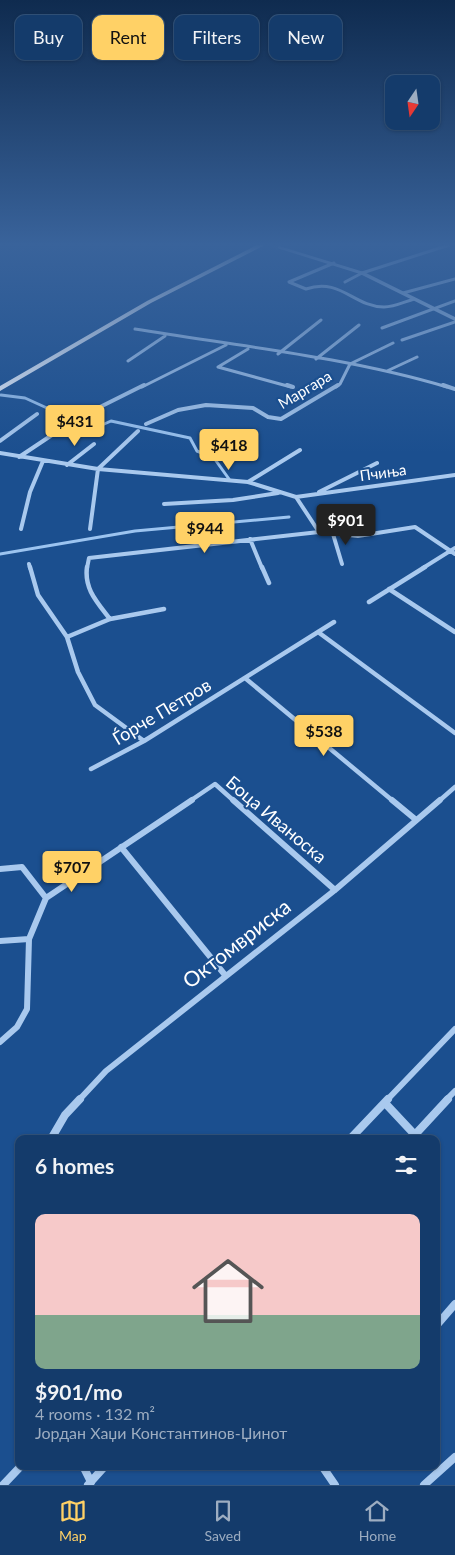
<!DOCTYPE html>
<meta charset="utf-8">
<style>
:root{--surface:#143b6b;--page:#214673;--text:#f1f3f6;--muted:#9dadc1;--line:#33557e;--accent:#ffd166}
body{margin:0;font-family:Lato,sans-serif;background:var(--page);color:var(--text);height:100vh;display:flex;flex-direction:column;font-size:19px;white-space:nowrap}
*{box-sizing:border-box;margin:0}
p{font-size:16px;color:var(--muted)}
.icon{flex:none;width:28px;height:28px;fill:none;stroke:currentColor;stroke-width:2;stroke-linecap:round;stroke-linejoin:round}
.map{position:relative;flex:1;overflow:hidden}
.side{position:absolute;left:15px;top:1135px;width:425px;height:335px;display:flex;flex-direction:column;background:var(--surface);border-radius:10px;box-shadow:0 1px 4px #0004,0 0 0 1px var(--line)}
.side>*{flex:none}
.top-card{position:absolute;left:15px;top:15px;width:425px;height:45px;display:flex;gap:10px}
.needle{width:32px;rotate:193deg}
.fabs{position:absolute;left:385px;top:75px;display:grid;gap:10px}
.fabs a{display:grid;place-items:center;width:55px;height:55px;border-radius:10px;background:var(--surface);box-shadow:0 1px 4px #0004,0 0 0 1px var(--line);font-size:25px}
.price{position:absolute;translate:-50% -42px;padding:0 11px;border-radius:5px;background:var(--accent);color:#111;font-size:16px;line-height:32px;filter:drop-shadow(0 1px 2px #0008)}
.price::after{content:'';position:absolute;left:50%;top:30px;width:15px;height:11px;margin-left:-8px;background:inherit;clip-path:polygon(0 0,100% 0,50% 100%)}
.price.active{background:#222;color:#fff}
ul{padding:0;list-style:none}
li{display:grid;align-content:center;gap:10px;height:265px;padding:0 20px}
li span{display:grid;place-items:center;height:155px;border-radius:10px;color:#555}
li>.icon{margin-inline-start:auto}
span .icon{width:90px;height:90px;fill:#fffc;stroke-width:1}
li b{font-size:21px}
h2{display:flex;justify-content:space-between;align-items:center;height:60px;padding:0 20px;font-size:21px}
.chip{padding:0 18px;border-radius:10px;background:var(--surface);box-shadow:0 1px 4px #0004,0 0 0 1px var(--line);font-size:18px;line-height:45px}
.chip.active{background:var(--accent);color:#111}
.tabs{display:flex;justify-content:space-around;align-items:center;height:70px;border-top:1px solid var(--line);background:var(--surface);font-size:14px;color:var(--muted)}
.tabs a{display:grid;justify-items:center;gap:2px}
.tabs .active{color:var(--accent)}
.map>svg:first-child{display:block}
</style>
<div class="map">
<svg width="455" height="1485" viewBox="0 0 455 1485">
<rect width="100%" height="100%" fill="#1b4f8f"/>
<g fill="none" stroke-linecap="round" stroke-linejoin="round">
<!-- stream -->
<path stroke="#9cc4f0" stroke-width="3" d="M1,395l24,3 68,31 18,-8 79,17 7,13 17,7 15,21
M0,554l135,-23 154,-14"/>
<!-- tertiary-tunnel -->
<path stroke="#3d69a0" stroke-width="5" stroke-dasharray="5 2.5" stroke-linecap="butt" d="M273,245l6,2"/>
<!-- minor-far4 -->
<path stroke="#a9c9ee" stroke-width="3" d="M334,263l-45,19 17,7c34,-12 48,18 78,18 10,0 20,-5 30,-8
M345,282l17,-9 87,-28
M403,293l52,-14
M382,328l73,-27
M135,329c104,17 211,28 312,58
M402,340l53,-18
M248,349l-30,18 73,20
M278,354l43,-34
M316,359l43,-34
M128,361l37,-25
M387,371l30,-14
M142,387l84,-42
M336,387l4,-3 10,-20 43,-21"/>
<!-- minor-far3 -->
<path stroke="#a9c9ee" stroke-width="4" d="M287,385l6,2
M443,385l12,4
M80,417l64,-32
M146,424l32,-14 28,-5 47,3 15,9 13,2 57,-34
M0,441l37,-27
M0,453l98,16 150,13 48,15 159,-22
M19,457l33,-22
M67,465l27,-21
M248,482l52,-32
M319,492l58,-29
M296,497l23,35 39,4 57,-9 40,27
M164,504l69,-4 45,-7
M21,529l9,-37 13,-31
M90,529l8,-60 40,-38
M333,534l9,30
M250,539l12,29
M29,564l1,4
M87,568l2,-10 230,-26
M423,568l32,-20"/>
<!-- minor-far2 -->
<path stroke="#a9c9ee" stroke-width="4.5" d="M30,567l8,28 29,42 11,35 17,33 49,36
M87,567c-3,22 10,35 23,52
M262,567l7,16
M389,589l66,43
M369,602l56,-35
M318,632l137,101
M67,637l43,-18 54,-10
M245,678l148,123
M91,769l53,-28 190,-119
M190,801l25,-17 19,17
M439,801l16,-14"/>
<!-- minor-far1 -->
<path stroke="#a9c9ee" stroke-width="6" d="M233,800l102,90
M392,800l23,19
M121,847l104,128
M0,869l22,-2 24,31
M0,941l29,-2
M0,1042l17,-15 10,-18 2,-70 17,-41 146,-98
M79,1100l27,-29 229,-181 105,-90
M387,1100l68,-71
M446,1100l9,-9"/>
<!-- minor -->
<path stroke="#a9c9ee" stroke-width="8" d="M386,1104l29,31
M51,1139l14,-24 15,-16
M350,1139l38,-40
M411,1139l37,-40
M436,1326l19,-22
M83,1466l8,16
M322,1466l13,19
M3,1485l18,-19
M88,1485l17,-19
M424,1485l31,-28"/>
<!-- tertiary -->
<path fill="#a9c9ee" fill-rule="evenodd" d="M279,246l85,26 91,45v4l-95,-47 -83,-26z"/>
<!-- primary -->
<path fill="#f0f6ff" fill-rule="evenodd" d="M257,245h8l-114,58 -151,88v-5l147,-85z"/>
</g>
<!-- sky -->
<linearGradient id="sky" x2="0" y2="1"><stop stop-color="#0f2b4f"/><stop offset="0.54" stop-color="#39639b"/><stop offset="1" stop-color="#39639b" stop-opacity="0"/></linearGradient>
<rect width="455" height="453" fill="url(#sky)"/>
<g text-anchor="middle" stroke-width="4.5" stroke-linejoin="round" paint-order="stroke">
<!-- far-street labels -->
<g font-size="15" fill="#fff" stroke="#1b4f8f">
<text transform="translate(305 390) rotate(-31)" y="5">Маргара</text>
<text transform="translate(383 473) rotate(-8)" y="5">Пчиња</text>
</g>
<!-- street labels -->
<g font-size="18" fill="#fff" stroke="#1b4f8f">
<text transform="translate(162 712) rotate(-31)" y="6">Ѓорче Петров</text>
<text transform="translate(276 820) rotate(40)" y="6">Боца Иваноска</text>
</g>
<!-- near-street labels -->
<g font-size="21" fill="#fff" stroke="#1b4f8f">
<text transform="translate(237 944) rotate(-38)" y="7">Октомвриска</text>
</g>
</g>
</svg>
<div class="fabs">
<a><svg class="needle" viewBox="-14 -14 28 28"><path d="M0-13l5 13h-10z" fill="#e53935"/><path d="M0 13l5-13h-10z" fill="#9dadc1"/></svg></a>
</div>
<b class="price" style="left:75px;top:447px">$431</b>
<b class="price" style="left:229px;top:471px">$418</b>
<b class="price active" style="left:346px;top:546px">$901</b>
<b class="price" style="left:205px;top:554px">$944</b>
<b class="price" style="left:324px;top:757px">$538</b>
<b class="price" style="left:72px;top:893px">$707</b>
<div class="top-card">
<a class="chip">Buy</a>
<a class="chip active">Rent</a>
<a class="chip">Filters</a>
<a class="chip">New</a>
</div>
<section class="side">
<h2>6 homes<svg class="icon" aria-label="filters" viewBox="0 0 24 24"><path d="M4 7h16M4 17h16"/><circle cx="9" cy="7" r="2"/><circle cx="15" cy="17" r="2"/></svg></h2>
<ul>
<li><span style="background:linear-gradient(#f6c9c9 65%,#7fa58c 0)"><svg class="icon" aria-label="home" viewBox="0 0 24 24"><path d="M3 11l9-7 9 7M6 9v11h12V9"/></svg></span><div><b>$901/mo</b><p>4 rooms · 132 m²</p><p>Јордан Хаџи Константинов-Џинот</p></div></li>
</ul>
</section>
</div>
<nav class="tabs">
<a class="active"><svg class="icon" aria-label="map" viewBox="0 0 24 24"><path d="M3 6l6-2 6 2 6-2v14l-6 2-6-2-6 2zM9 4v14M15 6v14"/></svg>Map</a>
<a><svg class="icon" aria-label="saved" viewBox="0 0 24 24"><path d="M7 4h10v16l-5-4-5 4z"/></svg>Saved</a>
<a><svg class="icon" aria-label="home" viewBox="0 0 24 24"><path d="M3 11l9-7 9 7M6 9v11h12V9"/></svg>Home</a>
</nav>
